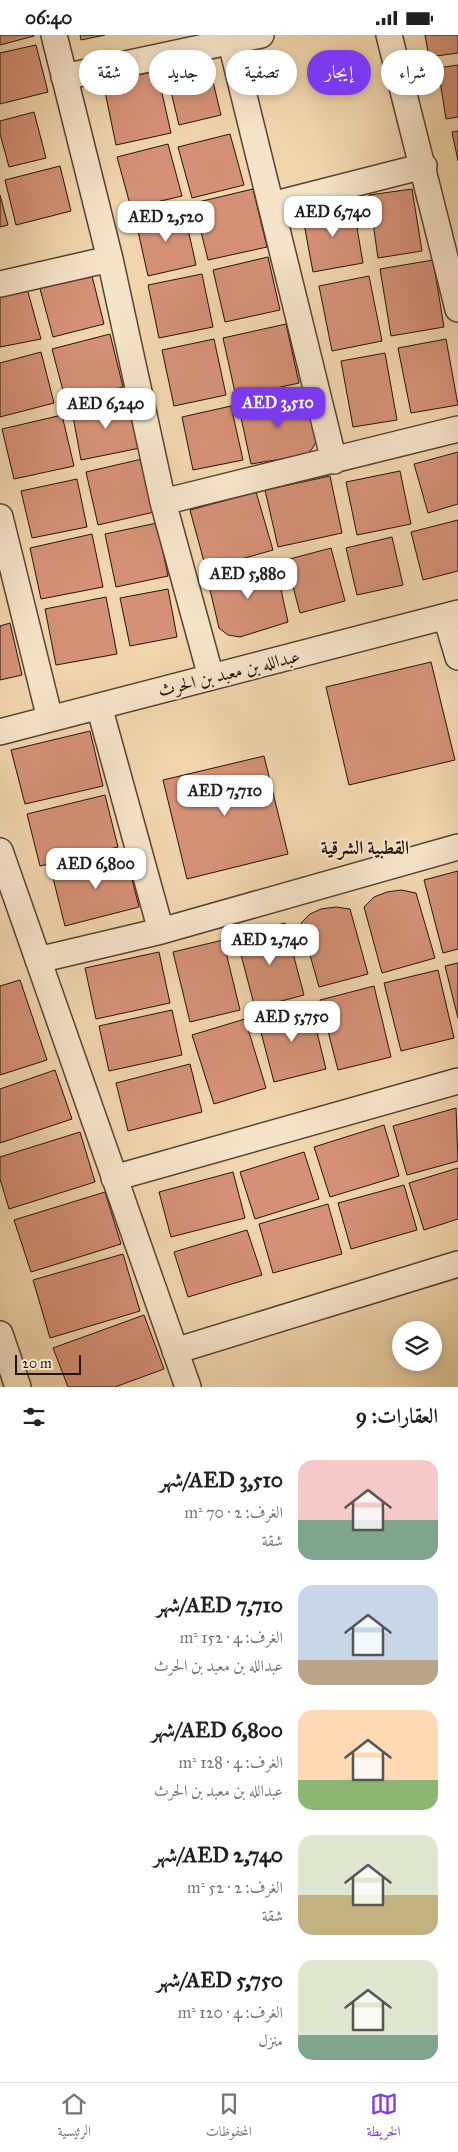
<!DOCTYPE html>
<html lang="ar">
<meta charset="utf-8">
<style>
:root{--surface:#fff;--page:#f6f6f6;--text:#202124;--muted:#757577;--line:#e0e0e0;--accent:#7c3aed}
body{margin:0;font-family:"IM FELL Great Primer",Amiri,serif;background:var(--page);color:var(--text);direction:rtl;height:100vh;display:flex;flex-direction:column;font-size:19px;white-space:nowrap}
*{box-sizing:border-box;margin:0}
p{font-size:16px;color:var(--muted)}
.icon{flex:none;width:28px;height:28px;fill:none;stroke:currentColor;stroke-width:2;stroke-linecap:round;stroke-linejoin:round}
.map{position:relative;height:1352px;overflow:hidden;direction:ltr}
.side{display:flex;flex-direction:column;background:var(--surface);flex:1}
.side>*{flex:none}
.hud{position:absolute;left:15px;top:15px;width:429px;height:45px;direction:rtl;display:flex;gap:10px}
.controls{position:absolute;left:392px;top:1286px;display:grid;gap:10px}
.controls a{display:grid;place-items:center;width:50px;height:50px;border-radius:50%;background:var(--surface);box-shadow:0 2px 8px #0003;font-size:25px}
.scale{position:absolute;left:15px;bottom:12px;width:66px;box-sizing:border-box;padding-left:5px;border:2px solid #251108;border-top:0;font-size:14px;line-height:18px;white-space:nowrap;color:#251108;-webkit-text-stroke:4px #f6e4ca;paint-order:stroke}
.price{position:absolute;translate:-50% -42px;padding:0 11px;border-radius:10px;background:#fff;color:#222;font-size:16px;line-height:32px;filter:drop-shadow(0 1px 2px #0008)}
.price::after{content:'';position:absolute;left:50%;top:30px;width:15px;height:11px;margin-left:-8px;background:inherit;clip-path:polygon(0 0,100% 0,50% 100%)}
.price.selected{background:var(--accent);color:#fff}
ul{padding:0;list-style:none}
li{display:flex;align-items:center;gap:15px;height:125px;padding:0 20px}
li span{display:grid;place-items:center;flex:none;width:140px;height:100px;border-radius:15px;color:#555}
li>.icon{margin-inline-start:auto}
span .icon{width:60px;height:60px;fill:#fffc;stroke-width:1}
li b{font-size:21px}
h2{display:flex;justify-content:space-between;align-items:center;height:60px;padding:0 20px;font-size:21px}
.chip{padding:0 18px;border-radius:22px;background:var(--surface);box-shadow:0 2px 8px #0003;font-size:18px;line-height:45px}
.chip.selected{background:var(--accent);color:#fff}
.status{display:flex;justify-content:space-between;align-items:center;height:35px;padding:0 25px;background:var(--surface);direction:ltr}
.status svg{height:14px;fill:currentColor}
.dock{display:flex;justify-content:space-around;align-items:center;height:70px;border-top:1px solid var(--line);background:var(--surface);font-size:14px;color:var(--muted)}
.dock a{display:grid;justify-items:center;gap:2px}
.dock .selected{color:var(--accent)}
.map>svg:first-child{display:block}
</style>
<div class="status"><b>06:40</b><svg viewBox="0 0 49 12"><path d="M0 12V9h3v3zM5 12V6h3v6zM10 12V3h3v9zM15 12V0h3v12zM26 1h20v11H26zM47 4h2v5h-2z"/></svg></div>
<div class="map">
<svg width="458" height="1352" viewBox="0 0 458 1352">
<rect width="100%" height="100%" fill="#f1d6ad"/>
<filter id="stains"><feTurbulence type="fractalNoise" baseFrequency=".004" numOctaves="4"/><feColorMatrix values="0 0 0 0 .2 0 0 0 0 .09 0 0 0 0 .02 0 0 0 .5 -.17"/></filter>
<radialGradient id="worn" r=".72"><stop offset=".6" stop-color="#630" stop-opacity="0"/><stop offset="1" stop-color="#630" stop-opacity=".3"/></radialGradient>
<!-- building -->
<path fill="#d59176" stroke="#251108" d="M0,0h34v1l-34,9z
M80,0h25l-24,5z
M425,0h33v18l-29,4z
M36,10l12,47 -48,12v-51z
M208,26l13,54 -42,10 -13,-54z
M458,30v52l-12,2 -8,-51z
M157,36l14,62 -55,12 -13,-63z
M34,77l12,46 -37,9 -9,-33v-13z
M458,96v30l-6,-29z
M230,99l14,51 -52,13 -14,-51z
M168,109l14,52 -51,12 -14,-51z
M60,131l11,45 -55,14 -11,-45z
M253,154l14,58 -59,13 -14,-57z
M412,154l10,62 -44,7 -9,-63z
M0,160l8,30 -8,2z
M353,169l10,59 -50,9 -11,-59z
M184,176l12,54 -48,11 -12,-54z
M268,222l12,53 -55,12 -12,-52z
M433,225l11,67 -53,9 -11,-67z
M91,237l13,52 -51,13 -14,-52z
M202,239l11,53 -54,11 -11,-53z
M369,241l13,65 -50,10 -13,-65z
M26,250l15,54 -41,8v-56z
M286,289l13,59 -63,14 -13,-59z
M110,299l13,53 -57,15 -14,-53z
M214,304l12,56 -52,11 -12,-56z
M446,304l12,66 -47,8 -13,-65z
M41,317l13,51 -54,14v-54z
M385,318l12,67 -44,7 -12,-66z
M305,358l11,49 -4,7 -6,6 -55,9 -12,-56z
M131,365l9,48 -59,12 -9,-49z
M231,371l12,54 -50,10 -11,-53z
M62,380l12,51 -60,13 -12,-50z
M458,417v52l-30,9 -14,-49z
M142,424l12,53 -56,13 -12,-53z
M400,436l11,53 -54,11 -11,-53z
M330,441l12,57 -64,14 -13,-57z
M77,444l10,48 -55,11 -11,-47z
M256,457l17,58 -67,19 -16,-59z
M458,485v51l-35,9 -12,-48z
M157,488l11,53 -52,11 -11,-53z
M92,499l11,53 -62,12 -11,-51z
M392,502l11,48 -46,10 -11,-47z
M331,513l14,53 -45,12 -14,-53z
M275,527l13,60 -48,15 -12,-2 -9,-7 -12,-51z
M168,554l9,48 -47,9 -10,-48z
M106,562l11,57 -61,11 -11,-56z
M10,588l12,52 -22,5v-54z
M431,627l24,98 -106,25 -23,-98z
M90,696l13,55 -78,18 -14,-54z
M264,721l24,98 -101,25 -24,-99z
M105,760l13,52 -78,19 -13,-52z
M126,820l13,52 -74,19 -13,-52z
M458,836v78l-15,4 -19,-73z
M401,855l15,3 19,65 -53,15 -18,-66 10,-10 13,-5z
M336,872l14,2 18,65 -49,13 -18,-64 9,-9 11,-5z
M285,888l19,72 -49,13 -19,-72z
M223,905l17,70 -50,12 -17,-70z
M159,917l11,51 -74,16 -11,-51z
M458,928v55l-13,-52z
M438,935l16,68 -53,13 -17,-68z
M20,945l27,80 -47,15v-89z
M374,951l17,71 -53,13 -18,-70z
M310,969l16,65 -52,13 -17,-65z
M172,975l10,45 -73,16 -10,-45z
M245,984l21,69 -52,16 -22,-69z
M190,1029l12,48 -74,19 -12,-48z
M55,1035l17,49 -72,24v-54z
M456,1073l2,53 -51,14 -14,-49z
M384,1090l15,51 -69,21 -16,-50z
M80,1097l15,50 -86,27 -9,-30v-22z
M304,1117l15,47 -64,20 -15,-47z
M458,1133v51l-34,11 -15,-47z
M233,1137l12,46 -74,19 -12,-45z
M404,1150l13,45 -66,19 -13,-46z
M105,1157l16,52 -90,28 -17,-52z
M328,1169l14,50 -69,19 -14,-49z
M247,1195l15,45 -74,22 -14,-45z
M123,1219l17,57 -90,27 -17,-58z
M144,1280l20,54 -49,18h-47l-15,-39z"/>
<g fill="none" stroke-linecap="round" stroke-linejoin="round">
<!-- street casing -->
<g stroke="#584231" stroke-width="28">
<path id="street" d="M54,0l56,224 53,243 48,175
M229,0l105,426
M389,0l69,274
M64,42l197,-42
M271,170l153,-39
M0,249l110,-25
M163,467l295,-73
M0,482l50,202
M446,582l12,40
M99,671l62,225
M0,697l458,-119
M0,816l188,536
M38,925l123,-29 297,-84
M114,1143l344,-97
M0,1299l18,53
M175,1316l283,-87"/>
</g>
<!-- street -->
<use href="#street" stroke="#f6e4ca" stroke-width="25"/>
</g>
<g text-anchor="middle" stroke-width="4.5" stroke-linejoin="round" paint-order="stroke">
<!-- street labels -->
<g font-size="18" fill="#251108" stroke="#f6e4ca">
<text transform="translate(229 638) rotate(-14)" y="6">عبدالله بن معبد بن الحرث</text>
</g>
<!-- neighbourhood labels -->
<g font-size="19" font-weight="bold" fill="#251108" stroke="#f6e4ca">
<text x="365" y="819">القطبية الشرقية</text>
</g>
</g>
<rect width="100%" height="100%" filter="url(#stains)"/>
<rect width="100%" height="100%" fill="url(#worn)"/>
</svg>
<div class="controls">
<a><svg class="icon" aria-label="layers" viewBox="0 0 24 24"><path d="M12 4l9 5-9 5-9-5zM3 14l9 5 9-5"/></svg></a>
</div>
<div class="scale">20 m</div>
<b class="price" style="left:333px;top:203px">AED 6,740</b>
<b class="price" style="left:166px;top:208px">AED 2,520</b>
<b class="price selected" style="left:278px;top:394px">AED 3,510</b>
<b class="price" style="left:106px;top:395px">AED 6,240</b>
<b class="price" style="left:248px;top:565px">AED 5,880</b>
<b class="price" style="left:225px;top:782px">AED 7,710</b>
<b class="price" style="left:96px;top:855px">AED 6,800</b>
<b class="price" style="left:270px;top:931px">AED 2,740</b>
<b class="price" style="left:292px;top:1008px">AED 5,750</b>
<div class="hud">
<a class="chip">شراء</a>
<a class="chip selected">إيجار</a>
<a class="chip">تصفية</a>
<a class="chip">جديد</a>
<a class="chip">شقة</a>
</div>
</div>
<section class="side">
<h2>العقارات: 9<svg class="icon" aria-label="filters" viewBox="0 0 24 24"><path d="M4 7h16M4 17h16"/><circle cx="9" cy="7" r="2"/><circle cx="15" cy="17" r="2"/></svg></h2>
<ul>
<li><span style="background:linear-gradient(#f6c9c9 60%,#7fa58c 0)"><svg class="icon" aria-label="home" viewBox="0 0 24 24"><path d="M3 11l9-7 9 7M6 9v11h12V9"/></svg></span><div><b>AED 3,510/شهر</b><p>الغرف: 2 · 70 m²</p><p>شقة</p></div></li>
<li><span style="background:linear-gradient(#c9d6e8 75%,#b9a48a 0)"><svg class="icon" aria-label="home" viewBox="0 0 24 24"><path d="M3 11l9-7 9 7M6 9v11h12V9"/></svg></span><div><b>AED 7,710/شهر</b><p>الغرف: 4 · 152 m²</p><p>عبدالله بن معبد بن الحرث</p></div></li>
<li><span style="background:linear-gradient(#ffd9b3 70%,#8fb573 0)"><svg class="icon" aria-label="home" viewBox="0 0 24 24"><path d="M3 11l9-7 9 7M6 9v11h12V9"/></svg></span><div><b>AED 6,800/شهر</b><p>الغرف: 4 · 128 m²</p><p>عبدالله بن معبد بن الحرث</p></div></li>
<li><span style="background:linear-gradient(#dfe7d0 60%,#c2b280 0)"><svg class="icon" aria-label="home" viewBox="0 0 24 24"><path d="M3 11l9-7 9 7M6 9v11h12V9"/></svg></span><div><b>AED 2,740/شهر</b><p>الغرف: 2 · 52 m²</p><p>شقة</p></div></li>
<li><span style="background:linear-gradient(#dfe7d0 75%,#7fa58c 0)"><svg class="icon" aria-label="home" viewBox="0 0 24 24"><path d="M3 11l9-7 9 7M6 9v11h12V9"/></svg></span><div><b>AED 5,750/شهر</b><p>الغرف: 4 · 120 m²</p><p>منزل</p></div></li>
</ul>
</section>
<nav class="dock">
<a class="selected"><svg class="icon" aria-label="map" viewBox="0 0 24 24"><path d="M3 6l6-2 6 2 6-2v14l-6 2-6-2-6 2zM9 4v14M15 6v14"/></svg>الخريطة</a>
<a><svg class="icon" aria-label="saved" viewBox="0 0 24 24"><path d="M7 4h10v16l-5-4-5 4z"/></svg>المحفوظات</a>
<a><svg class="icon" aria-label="home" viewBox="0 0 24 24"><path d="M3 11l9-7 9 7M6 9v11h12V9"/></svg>الرئيسية</a>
</nav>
